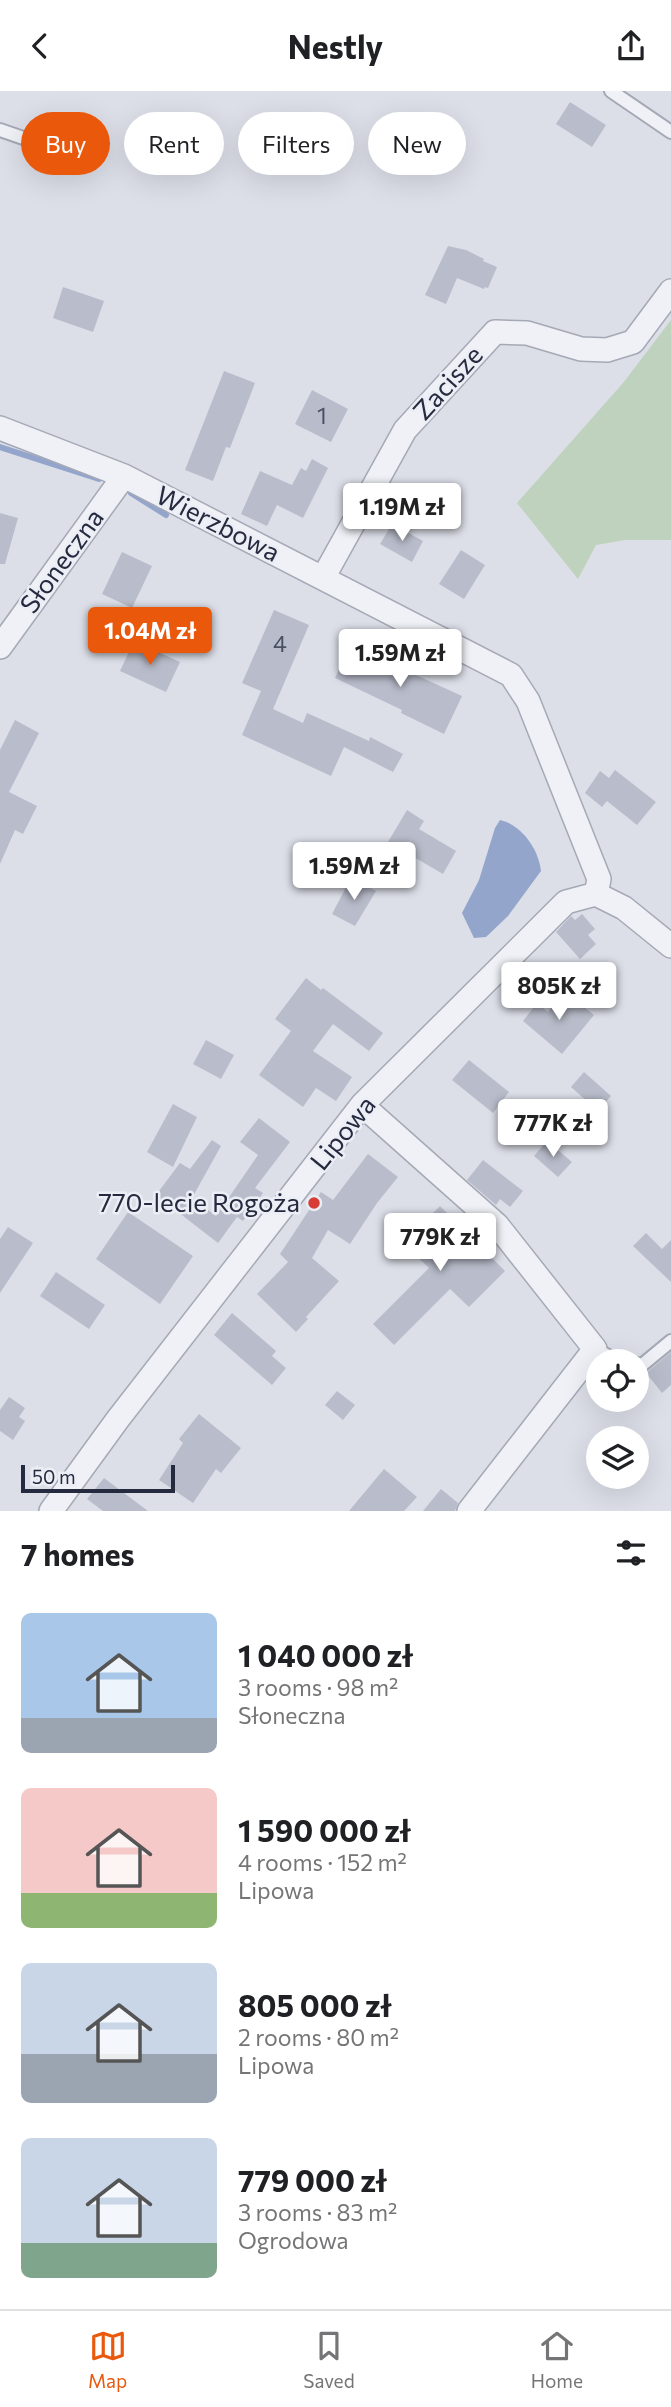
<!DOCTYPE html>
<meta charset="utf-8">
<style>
:root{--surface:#fff;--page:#f6f6f6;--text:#202124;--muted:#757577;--line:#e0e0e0;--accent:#ea580c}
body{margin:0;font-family:Commissioner,sans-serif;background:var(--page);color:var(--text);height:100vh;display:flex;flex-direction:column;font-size:26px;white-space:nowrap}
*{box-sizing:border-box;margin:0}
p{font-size:23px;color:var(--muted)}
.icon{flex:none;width:38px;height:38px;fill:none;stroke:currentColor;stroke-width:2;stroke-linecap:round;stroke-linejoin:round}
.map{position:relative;height:1420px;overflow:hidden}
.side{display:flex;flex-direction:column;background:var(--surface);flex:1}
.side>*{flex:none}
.top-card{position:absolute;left:21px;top:21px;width:630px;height:63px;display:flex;gap:14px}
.buttons{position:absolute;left:586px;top:1258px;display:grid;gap:14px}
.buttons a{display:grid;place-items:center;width:63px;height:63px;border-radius:50%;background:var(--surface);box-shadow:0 7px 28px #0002;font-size:35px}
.scale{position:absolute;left:21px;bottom:18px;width:154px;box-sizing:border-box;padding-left:7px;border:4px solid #252a3f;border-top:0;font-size:19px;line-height:24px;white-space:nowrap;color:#252a3f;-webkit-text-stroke:5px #eceef5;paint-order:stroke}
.price{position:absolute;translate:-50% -60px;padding:0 16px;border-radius:7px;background:#fff;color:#222;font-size:23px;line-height:46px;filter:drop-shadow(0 2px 4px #0008)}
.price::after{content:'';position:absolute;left:50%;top:42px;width:21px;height:16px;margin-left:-10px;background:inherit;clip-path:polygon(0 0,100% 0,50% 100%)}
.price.on{background:var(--accent);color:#fff}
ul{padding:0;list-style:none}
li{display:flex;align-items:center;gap:21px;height:175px;padding:0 21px}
li span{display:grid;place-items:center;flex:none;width:196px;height:140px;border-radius:10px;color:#555}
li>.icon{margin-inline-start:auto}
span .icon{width:84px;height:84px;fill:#fffc;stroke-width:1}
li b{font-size:30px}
h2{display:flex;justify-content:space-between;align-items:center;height:84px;padding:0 21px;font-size:30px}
.pill{padding:0 24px;border-radius:32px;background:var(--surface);box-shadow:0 7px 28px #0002;font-size:24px;line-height:63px}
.pill.on{background:var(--accent);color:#fff}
header{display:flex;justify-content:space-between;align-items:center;height:91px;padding:0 21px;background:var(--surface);font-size:32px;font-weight:700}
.tab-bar{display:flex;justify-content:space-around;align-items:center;height:98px;border-top:2px solid var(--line);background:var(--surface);font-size:19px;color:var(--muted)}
.tab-bar a{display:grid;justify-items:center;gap:4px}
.tab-bar .on{color:var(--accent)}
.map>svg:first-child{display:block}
</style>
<header><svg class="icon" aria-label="back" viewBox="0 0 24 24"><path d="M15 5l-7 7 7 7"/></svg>Nestly<svg class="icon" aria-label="share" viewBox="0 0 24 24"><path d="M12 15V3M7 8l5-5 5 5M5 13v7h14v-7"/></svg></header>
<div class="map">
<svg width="671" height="1420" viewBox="0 0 671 1420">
<rect width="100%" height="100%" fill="#dcdfe8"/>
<!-- green -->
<path fill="#bfd2bd" d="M671,229v220h-46l-29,5 -18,34 -61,-76 106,-120z"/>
<!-- water -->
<path fill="#94a5cb" d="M500,729c22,5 39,30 41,51l-33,45 -22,21 -12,1 -12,-25 17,-33 16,-52z"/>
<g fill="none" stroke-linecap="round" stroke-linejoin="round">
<!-- stream -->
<path stroke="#94a5cb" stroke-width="6" d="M0,356l99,32
M131,402l35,22"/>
</g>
<!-- building -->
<path fill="#b9bdcb" d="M570,11l36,23 -14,22 -36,-23z
M448,155l18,4 18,9 -1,2 14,6 -9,21 -3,-1 -1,2 -27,-11 -11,26 -21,-9z
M63,196l41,14 -11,31 -40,-14z
M224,280l31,12 -25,65 -4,-1 -13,34 -28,-11z
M312,299l36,19 -17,33 -36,-18z
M312,368l16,9 -25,50 -26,-13 -10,21 -26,-12 19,-43 32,14 9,-17 5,3z
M0,422l18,5 -13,46h-5z
M392,433l31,17 -11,21 -32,-18z
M461,459l24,15 -21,34 -25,-15z
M122,461l30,14 -20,42 -30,-14z
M274,519l35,15 -36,84 30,14 4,-10 62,28 1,-4 33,17 -10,18 -49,-25 -13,29 -89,-41 19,-44 -19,-8z
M134,550l46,21 -14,30 -46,-21z
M350,554l112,51 -18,38 -43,-21 1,-3 -67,-32z
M15,629l24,13 -30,59 28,14 -14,28 -8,-4 -15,34v-114z
M615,679l41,32 -19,23 -30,-24 -5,6 -17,-14 15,-22 9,7z
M407,719l17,11 -5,8 37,22 -13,23 -55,-32z
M351,787l25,13 -21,35 -23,-12z
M582,823l13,15 -7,6 8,9 -16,15 -24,-27 15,-16 4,4z
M306,887l15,12 2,-2 60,45 -14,18 -36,-27 -20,27 39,26 -16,24 -20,-13 -13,19 -44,-32 32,-44 -16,-12z
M564,900l30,24 -32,39 -39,-33 14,-18 11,9z
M206,949l28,15 -13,24 -28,-15z
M469,969l40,32 -16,21 -41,-33z
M584,981l27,24 -13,15 -27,-24z
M173,1013l24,13 -24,50 -26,-15z
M259,1027l31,24 -35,46 8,5 -20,28 -6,-4 -19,26 -62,-48 24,-32 10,6 22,-29 9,6 -29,52 24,18 42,-61 -18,-13z
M547,1050l25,21 -14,15 -24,-21z
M368,1063l30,23 -21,26 -27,41 -22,-14 -16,28 27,23 -33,36 2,2 -12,13 -39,-38 31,-32 -8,-8 41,-62 12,8z
M483,1069l40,31 -13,16 -10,-8 -4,6 -29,-25z
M440,1115l65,65 -36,36 -19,-18 -56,56 -21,-21 56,-56 -26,-25z
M128,1121l65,44 -33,48 -64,-45z
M8,1136l25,16 -33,50v-54z
M646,1142l16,16 9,-9v42l-38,-36z
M56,1181l49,33 -16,24 -49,-33z
M232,1222l44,38 -4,5 14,12 -14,17 -58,-50z
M671,1261v33l-9,8 -16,-20z
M337,1300l18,14 -12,15 -18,-15z
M9,1306l16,11 -6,9 6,4 -12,19 -13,-9v-21z
M199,1323l42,34 -20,25 -5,-4 -23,34 -34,-23 24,-37 -4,-4z
M384,1378l33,28 -13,14h-55z
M104,1387l44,33h-45l-16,-12z
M441,1398l17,14 -3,8h-32z"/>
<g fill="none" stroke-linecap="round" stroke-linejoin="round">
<!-- lane casing -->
<g stroke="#a5a9b5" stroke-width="16">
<path id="lane" d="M611,0l60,41
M0,39l90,31
M595,1258l23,12
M637,1273l5,1 29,-24"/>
</g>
<!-- street casing -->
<g stroke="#a5a9b5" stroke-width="26">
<path id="street" d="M0,337l124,48 387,199 17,26 71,178 -3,15
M323,487l82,-148 90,-98 32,1 54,16 26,1 26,-8 38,-51
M0,556l124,-171
M596,803l28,14 47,38
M362,1014l135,120 98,124 -126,162
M51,1420l67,-92 244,-314 204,-203 30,-8"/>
</g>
<!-- lane -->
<use href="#lane" stroke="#eff1f6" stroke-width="12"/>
<!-- street -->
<use href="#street" stroke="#eff1f6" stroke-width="23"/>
</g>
<!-- markers -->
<circle fill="#d73c37" stroke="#eceef5" stroke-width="2.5" cx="314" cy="1112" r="7"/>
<g text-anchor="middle" stroke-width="5" stroke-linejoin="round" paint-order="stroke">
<!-- number labels -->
<g font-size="23" fill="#4a4f62">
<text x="322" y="333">1</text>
<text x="280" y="561">4</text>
</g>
<!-- street labels -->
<g font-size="26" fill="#252a3f" stroke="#eceef5">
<text transform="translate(448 292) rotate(-48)" y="9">Zacisze</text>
<text transform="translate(218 433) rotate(27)" y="9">Wierzbowa</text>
<text transform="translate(62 470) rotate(-54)" y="9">Słoneczna</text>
<text transform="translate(343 1042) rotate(-51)" y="9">Lipowa</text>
</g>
<!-- poi labels -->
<g font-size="26" fill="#252a3f" stroke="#eceef5" text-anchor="end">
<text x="300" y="1121">770-lecie Rogoża</text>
</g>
</g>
</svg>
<div class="buttons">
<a><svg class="icon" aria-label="locate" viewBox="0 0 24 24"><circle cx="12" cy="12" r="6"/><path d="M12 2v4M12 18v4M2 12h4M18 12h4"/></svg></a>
<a><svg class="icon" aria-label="layers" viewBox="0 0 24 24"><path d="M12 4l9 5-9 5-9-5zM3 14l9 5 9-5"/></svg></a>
</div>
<div class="scale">50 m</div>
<b class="price" style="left:402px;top:452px">1.19M zł</b>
<b class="price on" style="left:150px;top:576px">1.04M zł</b>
<b class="price" style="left:400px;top:598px">1.59M zł</b>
<b class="price" style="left:354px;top:811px">1.59M zł</b>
<b class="price" style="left:559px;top:931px">805K zł</b>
<b class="price" style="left:553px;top:1068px">777K zł</b>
<b class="price" style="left:440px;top:1182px">779K zł</b>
<div class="top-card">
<a class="pill on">Buy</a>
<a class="pill">Rent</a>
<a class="pill">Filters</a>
<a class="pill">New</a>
</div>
</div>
<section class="side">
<h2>7 homes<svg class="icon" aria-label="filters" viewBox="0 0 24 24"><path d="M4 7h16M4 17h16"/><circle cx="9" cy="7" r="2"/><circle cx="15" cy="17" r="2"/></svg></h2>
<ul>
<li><span style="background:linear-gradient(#a9c7e8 75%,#9aa5b1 0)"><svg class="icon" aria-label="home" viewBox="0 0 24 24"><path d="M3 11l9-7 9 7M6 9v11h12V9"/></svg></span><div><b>1 040 000 zł</b><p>3 rooms · 98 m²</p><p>Słoneczna</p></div></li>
<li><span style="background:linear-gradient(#f6c9c9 75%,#8fb573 0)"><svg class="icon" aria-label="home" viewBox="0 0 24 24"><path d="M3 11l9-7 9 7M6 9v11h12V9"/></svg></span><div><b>1 590 000 zł</b><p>4 rooms · 152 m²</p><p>Lipowa</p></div></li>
<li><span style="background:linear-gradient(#c9d6e8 65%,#9aa5b1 0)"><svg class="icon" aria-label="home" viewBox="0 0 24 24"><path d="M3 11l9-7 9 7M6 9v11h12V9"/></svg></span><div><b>805 000 zł</b><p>2 rooms · 80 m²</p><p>Lipowa</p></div></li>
<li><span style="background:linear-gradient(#c9d6e8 75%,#7fa58c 0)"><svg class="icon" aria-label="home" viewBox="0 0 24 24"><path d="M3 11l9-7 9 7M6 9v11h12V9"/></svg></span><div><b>779 000 zł</b><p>3 rooms · 83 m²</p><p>Ogrodowa</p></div></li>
</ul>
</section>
<nav class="tab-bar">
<a class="on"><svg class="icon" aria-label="map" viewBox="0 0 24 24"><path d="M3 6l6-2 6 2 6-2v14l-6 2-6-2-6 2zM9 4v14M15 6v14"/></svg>Map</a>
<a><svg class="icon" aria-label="saved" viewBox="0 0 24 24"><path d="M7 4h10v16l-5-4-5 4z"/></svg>Saved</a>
<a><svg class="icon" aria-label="home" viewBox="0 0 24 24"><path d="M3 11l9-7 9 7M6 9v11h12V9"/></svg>Home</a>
</nav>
